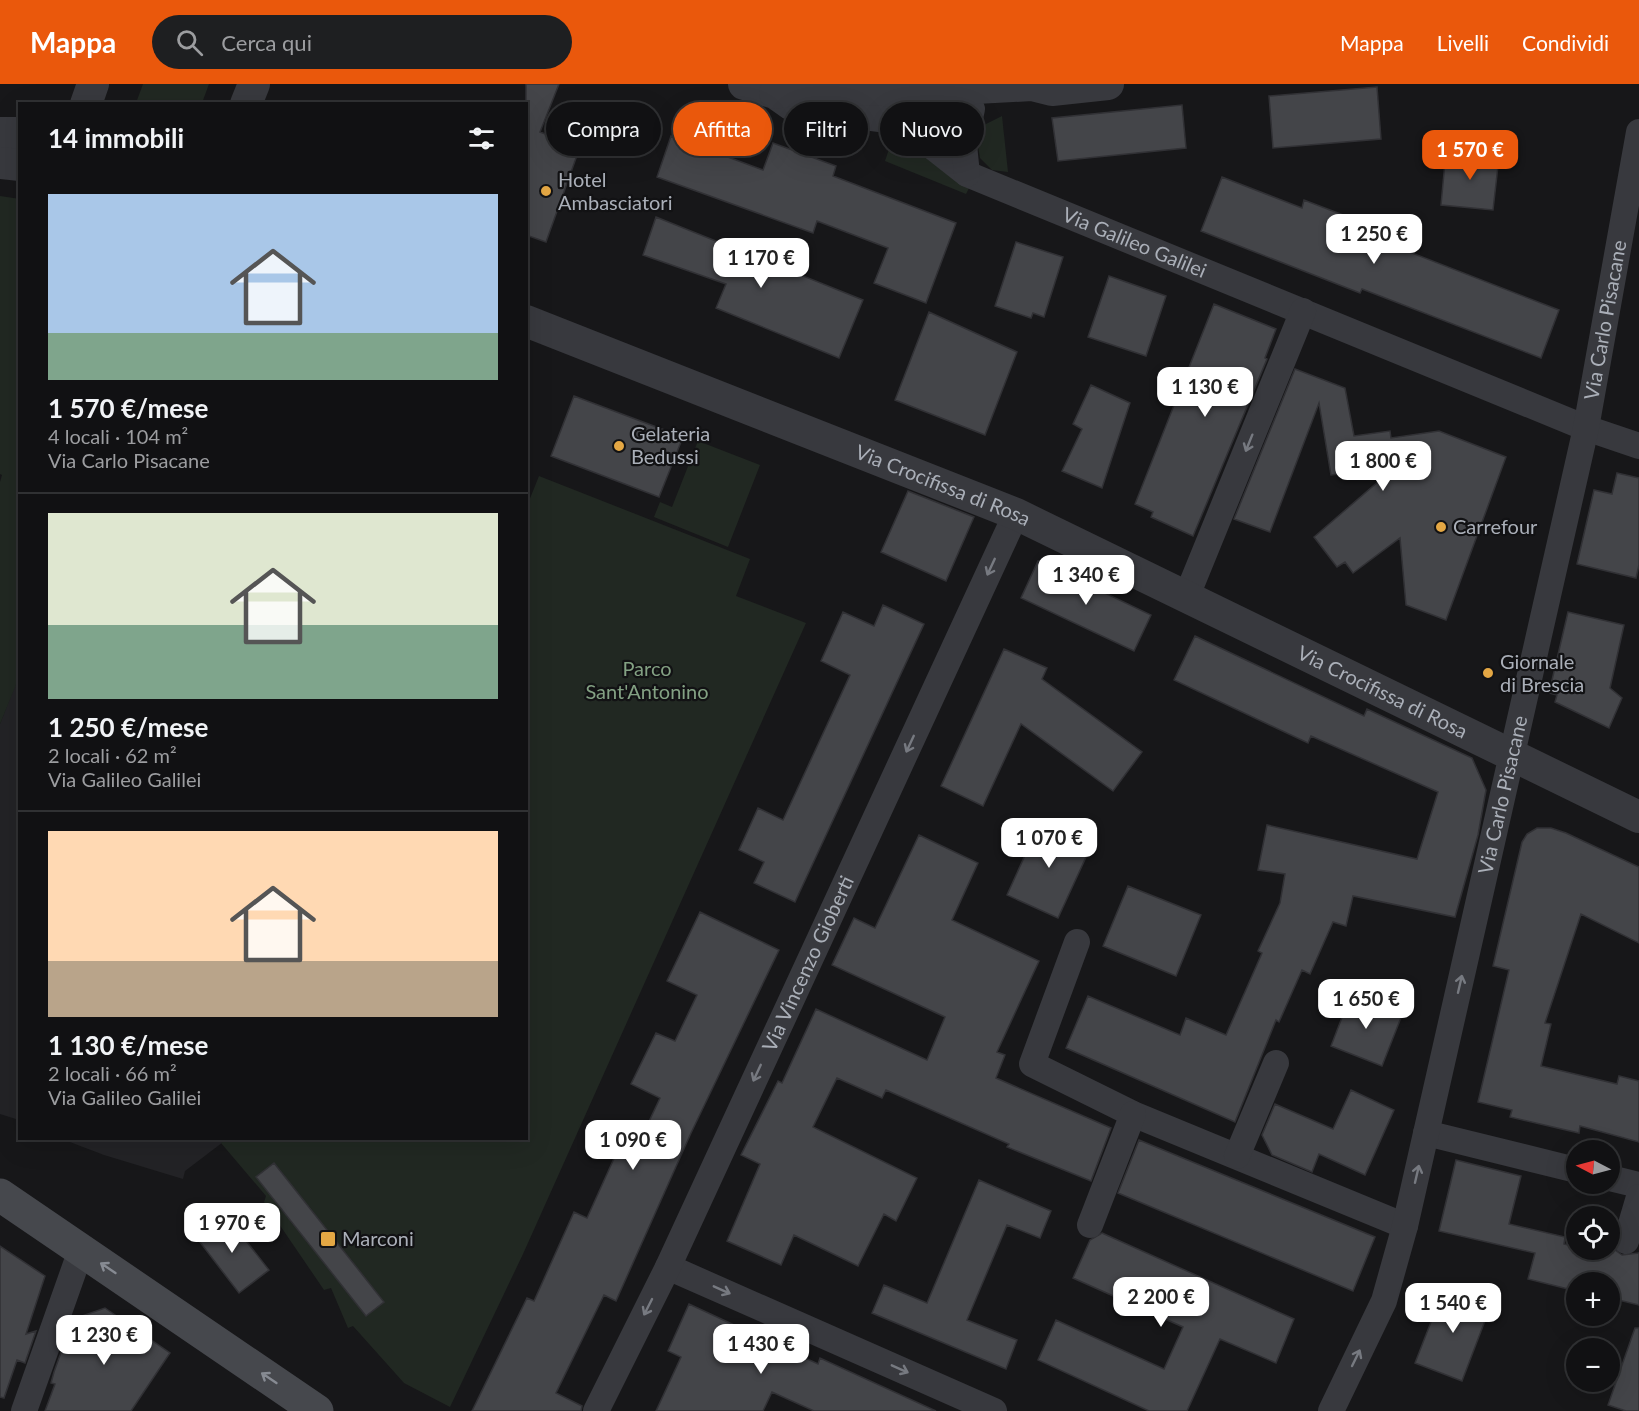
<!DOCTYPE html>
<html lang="it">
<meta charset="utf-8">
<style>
:root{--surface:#111113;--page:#1e1f21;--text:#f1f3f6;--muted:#9c9da0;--line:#303133;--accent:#ea580c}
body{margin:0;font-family:Lato,sans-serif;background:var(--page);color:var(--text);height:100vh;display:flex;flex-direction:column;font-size:22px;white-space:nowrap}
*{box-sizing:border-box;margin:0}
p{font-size:20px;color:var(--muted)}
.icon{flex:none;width:33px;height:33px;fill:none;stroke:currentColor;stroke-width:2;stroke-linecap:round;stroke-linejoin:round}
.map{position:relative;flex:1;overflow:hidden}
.sheet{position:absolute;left:18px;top:18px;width:510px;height:1038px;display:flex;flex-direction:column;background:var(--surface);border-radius:0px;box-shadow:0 6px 24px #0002,0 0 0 2px var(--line)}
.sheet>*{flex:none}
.hud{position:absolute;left:546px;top:18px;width:570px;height:54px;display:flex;gap:12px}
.needle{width:39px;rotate:276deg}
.tools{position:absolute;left:1566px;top:1056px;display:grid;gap:12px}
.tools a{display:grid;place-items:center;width:54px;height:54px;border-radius:50%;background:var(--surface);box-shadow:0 6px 24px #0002,0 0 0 2px var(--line);font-size:30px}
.price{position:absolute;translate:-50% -51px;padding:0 14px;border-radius:12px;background:#fff;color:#222;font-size:20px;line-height:39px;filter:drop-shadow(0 2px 3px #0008)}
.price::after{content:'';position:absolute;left:50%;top:36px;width:18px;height:14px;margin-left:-9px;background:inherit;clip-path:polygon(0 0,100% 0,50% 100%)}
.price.active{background:var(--accent);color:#fff}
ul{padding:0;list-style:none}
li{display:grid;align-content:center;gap:12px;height:318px;padding:0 30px}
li+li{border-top:2px solid var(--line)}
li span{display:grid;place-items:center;height:186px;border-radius:0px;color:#555}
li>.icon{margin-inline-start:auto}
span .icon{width:108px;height:108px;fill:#fffc;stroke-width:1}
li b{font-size:26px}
h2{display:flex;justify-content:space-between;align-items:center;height:72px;padding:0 30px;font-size:26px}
.tag{padding:0 21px;border-radius:27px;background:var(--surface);box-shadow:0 6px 24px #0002,0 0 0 2px var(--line);font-size:21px;line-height:54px}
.tag.active{background:var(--accent);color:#fff}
header{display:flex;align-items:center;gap:36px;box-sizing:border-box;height:84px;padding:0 30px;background:var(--accent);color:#fff}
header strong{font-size:28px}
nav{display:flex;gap:33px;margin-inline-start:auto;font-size:21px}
.search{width:420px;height:54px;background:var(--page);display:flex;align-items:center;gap:15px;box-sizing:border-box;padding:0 21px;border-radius:33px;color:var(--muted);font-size:22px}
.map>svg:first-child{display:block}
</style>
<header>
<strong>Mappa</strong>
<div class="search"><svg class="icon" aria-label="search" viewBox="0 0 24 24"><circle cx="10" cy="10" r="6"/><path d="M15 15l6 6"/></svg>Cerca qui</div>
<nav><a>Mappa</a><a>Livelli</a><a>Condividi</a></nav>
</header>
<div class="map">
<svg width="1639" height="1327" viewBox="0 0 1639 1327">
<rect width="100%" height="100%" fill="#171719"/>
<!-- built -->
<path fill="#232326" d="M19,591v445l-19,-6v-390z
M62,1055h165l-42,32 -2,8 -79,-24z"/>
<!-- green -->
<path fill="#212822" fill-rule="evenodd" d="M143,0h66l-7,19h-66z
M957,32v37l-40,-29z
M1002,32l6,56 -16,-2 -12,-12 -3,-18 7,-15z
M789,33l58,10 4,4 -1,18 -68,-25z
M893,53l20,4 56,47 -3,6 -81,-33z
M0,112l20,3v476l-20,49v-242l2,-7 -2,-1z
M698,357l62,24 -32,82 -74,-30 6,-15 12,5z
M539,392l211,83 -14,37 70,27 -283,631 -73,153 -46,-24 -51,-57 -5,2 -17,-40 -7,2 -60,-88 2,-6 -45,-53 6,-5h299l1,-632zM274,1079l11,13 -19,14 -10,-13zM292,1102l11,13 -19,14 -10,-13zM309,1122l10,14 -18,14 -11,-13zM324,1142l11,14 -18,14 -11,-13zM340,1162l13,16 -19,14 -12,-15zM357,1184l10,13 -18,14 -10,-13zM374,1205l10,13 -18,14 -10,-13z"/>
<!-- building -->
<path fill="#444549" stroke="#313135" stroke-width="1.5" d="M526,0h33l-19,48 40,15 -34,95 -20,-7z
M1377,3l4,52 -108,9 -4,-52z
M1182,21l4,43 -128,13 -6,-43z
M671,52l92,34 10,-27 63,23 -3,10 123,47 -30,80 -52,-20 14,-35 -71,-27 -4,12 -156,-56z
M1446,67l53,6 -6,53 -52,-5z
M1222,93l80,31 2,-8 81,31 -4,10 178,69 -18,48 -179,-69 -2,4 -159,-62z
M656,133l207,83 -24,58 -123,-50 10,-24 -83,-29z
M1016,158l47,15 -19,60 -11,-4 -2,5 -36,-12z
M1109,192l57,20 -20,60 -58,-19z
M1214,220l62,25 -11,29 2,1 -74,177 -42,-19 2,-5 -18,-8z
M929,228l88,40 -32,83 -90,-35z
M1295,285l50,19 9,48 36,-5 1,7 48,-7 67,26 -60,163 -40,-15 -6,-67 -47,35 -8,-11 -8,5 -23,-30 80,-69 -63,7 -12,-72 -49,129 -36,-13z
M1091,301l39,18 -28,85 -40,-17 20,-42 -9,-5z
M574,312l109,41 -24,60 -108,-41z
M1617,389l22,5v87l-3,13 -59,-14 17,-74 18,4z
M908,407l66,26 -28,64 -65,-29z
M1038,477l113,54 -17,36 -113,-53z
M883,521l41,19 -129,278 -41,-19 10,-21 -25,-12 19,-42 25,12 67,-145 -29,-14 22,-49 31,14z
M1568,528l56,13 -14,63 12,10 -13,30 -54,-26 2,-7 -8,-2z
M1195,552l169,80 3,-7 105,49 14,32 -8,45 -23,82 -102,-21 -7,30 -13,-4 -23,52 -8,-4 -23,52 -3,-2 -41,102 -169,-74 22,-52 92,39 6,-17 40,17 36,-82 -4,-2 22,-48 5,-29 -27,-4 9,-45 150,34 21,-67 -127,-56 -3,7 -134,-63z
M1004,565l43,19 -5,11 100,73 -29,39 -92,-67 -38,82 -42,-20z
M1041,736l51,24 -34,74 -51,-23z
M1537,744h14l15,5 73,34v76l-58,-29 -36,109 6,1 -10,42 76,18 2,-8 20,5v61l-59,-16 -1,7 -69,-16 2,-7 -34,-8 31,-132 -16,-4 29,-124 5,-8z
M919,751l59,28 -26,57 87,41 -42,91 8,3 -9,23 115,50 -20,53 -84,-34 2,-3 -123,-54 -4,8 -45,-20 -24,49 104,51 -21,43 -12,-7 -26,52 -64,-31 -13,30 -54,-24 33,-77 -19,-9 37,-74 4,2 34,-74 111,51 18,-43 -113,-52 22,-47 21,10z
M1128,802l73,29 -25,61 -73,-30z
M700,828l79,38 -88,183 -75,168 -12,-6 -48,98 26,13 -1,5h-109l55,-113 7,3 40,-89 13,6 34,-75 15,6 24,-51 -29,-14 25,-51 19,8 22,-46 -30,-14z
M1351,910l51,21 -20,51 -51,-20z
M1351,1006l43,20 -29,65 -46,-21 -7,18 -40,-17 -10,-20 13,-31 58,25z
M1139,1056l236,97 -22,54 -235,-98z
M1456,1076l65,16 -12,48 56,13 -1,7 12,3v3l33,5 2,-8 11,8 17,-2v52l-29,-7v-16h-34v9l-48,-12 7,-26 -96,-22z
M274,1079l110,139 -18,14 -110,-139z
M979,1096l72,31 -11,27 -33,-13 -40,95 50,20 -11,29 -134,-56 12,-28 43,18z
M225,1130l44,56 -30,23 -43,-56z
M1102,1149l192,86 -18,44 -56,-24 -33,72h-38l-111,-51 18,-40 108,49 19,-42 -110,-49 17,-38z
M0,1162l45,30 -19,58 10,-3 -11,32 -8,-3 -13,38 -4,-1z
M1445,1202l46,19 -29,76 -47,-18z
M689,1220l129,60 2,-6 116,53h-122l-42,-19 -9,19h-107l25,-54 -13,-6z
M105,1224l65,45 -39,58h-86l10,-27 -4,-1 3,-11 19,-53z
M1635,1244h4v83h-13l-18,-6z"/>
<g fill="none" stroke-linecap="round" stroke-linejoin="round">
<!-- minor -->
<g stroke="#38393e" stroke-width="26">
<path id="s1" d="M880,32l35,17 52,41 619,254 53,18"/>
<path d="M967,90l-3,-29 8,-36"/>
<path d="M1186,514l117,-287"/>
<path d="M1077,858l-45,122 101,50 272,112"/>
<path d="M1426,1049l150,37"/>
<path d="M1237,1072l39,-93"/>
<path d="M1610,1094l29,7"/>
<path d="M1090,1141l43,-111"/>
<path d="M1626,1157l13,-44"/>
<path d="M668,1183l326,144"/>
<path d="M24,1327l57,-161"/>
<path id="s2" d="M596,1327l72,-144 348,-753"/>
<path id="s3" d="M1331,1327l53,-110 21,-75 181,-798 53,-296"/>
</g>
<!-- tertiary -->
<g stroke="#38393e" stroke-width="32">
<path d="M744,0l31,9 17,12 88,11 79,-6"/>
<path d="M775,9l32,-5 113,3 112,-6 20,5 56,-6"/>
<path d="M86,20l7,-20"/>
<path d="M246,20l8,-20"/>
<path d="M0,49h20"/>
<path d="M0,79l20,2"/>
<path id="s4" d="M526,237l490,193 623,303"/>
</g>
<!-- secondary -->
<path stroke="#46484d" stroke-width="33" d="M0,1111l317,216"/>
</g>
<!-- one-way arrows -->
<defs><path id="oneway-shaft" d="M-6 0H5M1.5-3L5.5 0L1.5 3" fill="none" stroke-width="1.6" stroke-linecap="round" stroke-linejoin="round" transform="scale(1.5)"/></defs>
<g stroke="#777a81">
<use href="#oneway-shaft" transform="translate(1249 359) rotate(112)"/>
<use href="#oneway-shaft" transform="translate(991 483) rotate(115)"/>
<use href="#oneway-shaft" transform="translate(910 660) rotate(115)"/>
<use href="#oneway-shaft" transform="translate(1460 900) rotate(-77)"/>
<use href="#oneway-shaft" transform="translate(757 989) rotate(115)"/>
<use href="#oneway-shaft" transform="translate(1417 1090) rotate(-77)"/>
<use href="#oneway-shaft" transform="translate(722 1206) rotate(24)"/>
<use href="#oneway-shaft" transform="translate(648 1223) rotate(117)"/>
<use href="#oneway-shaft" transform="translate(1356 1274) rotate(-64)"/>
<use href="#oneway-shaft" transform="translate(900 1285) rotate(24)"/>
</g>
<g stroke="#878b93">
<use href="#oneway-shaft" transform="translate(108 1184) rotate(-146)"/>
<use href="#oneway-shaft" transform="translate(269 1294) rotate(-146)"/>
</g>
<!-- markers -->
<g fill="#e4a744" stroke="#121214" stroke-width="2">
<circle cx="546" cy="107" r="6"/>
<circle cx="619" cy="362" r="6"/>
<circle cx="1441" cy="443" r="6"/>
<circle cx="1488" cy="589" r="6"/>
<rect x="320" y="1147" width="16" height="16" rx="3"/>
</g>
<g text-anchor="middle" stroke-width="4.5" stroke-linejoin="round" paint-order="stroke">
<!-- poi labels -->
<g font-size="20" fill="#aaafb8" stroke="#121214" text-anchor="start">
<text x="558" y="103">Hotel<tspan x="558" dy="23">Ambasciatori</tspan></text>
<text x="631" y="357">Gelateria<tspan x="631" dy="23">Bedussi</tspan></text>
<text x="1453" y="450">Carrefour</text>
<text x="1500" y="585">Giornale<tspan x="1500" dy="23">di Brescia</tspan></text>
<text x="342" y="1162">Marconi</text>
</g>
<!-- street labels -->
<g font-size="20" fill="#aaafb8" stroke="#121214">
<text dy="7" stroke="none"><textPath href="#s1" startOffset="286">Via Galileo Galilei</textPath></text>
<text dy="7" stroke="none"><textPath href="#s3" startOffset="1128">Via Carlo Pisacane</textPath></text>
<text dy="7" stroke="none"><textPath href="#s4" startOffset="448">Via Crocifissa di Rosa</textPath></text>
<text dy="7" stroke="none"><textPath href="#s4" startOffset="934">Via Crocifissa di Rosa</textPath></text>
<text dy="7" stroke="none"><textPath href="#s3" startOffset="642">Via Carlo Pisacane</textPath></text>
<text dy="7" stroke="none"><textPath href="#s2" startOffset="495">Via Vincenzo Gioberti</textPath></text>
</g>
<!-- park labels -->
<g font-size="20" fill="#83a183" stroke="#121214">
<text x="647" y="592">Parco<tspan x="647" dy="23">Sant'Antonino</tspan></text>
</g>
</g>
</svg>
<div class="tools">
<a><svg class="needle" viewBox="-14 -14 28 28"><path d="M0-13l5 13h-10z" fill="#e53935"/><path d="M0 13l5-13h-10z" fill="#9c9da0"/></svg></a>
<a><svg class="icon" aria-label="locate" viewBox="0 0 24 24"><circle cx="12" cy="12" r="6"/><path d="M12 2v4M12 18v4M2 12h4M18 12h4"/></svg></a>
<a>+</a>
<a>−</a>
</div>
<b class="price active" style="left:1470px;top:97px">1 570 €</b>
<b class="price" style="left:1374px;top:181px">1 250 €</b>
<b class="price" style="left:761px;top:205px">1 170 €</b>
<b class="price" style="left:1205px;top:334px">1 130 €</b>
<b class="price" style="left:1383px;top:408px">1 800 €</b>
<b class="price" style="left:1086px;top:522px">1 340 €</b>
<b class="price" style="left:1049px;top:785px">1 070 €</b>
<b class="price" style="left:1366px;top:946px">1 650 €</b>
<b class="price" style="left:633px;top:1087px">1 090 €</b>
<b class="price" style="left:232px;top:1170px">1 970 €</b>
<b class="price" style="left:1161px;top:1244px">2 200 €</b>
<b class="price" style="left:1453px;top:1250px">1 540 €</b>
<b class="price" style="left:104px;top:1282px">1 230 €</b>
<b class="price" style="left:761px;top:1291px">1 430 €</b>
<div class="hud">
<a class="tag">Compra</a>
<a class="tag active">Affitta</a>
<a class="tag">Filtri</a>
<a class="tag">Nuovo</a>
</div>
<section class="sheet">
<h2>14 immobili<svg class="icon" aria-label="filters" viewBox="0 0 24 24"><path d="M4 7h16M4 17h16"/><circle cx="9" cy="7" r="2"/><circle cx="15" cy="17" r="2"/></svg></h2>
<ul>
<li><span style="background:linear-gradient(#a9c7e8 75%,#7fa58c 0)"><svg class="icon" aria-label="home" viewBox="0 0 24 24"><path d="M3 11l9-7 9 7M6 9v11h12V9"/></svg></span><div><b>1 570 €/mese</b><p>4 locali · 104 m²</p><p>Via Carlo Pisacane</p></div></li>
<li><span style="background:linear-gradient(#dfe7d0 60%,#7fa58c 0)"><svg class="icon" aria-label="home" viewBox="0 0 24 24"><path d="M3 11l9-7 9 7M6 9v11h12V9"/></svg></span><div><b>1 250 €/mese</b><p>2 locali · 62 m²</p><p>Via Galileo Galilei</p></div></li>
<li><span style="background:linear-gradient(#ffd9b3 70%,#b9a48a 0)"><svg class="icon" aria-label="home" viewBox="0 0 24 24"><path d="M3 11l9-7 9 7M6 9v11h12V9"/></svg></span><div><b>1 130 €/mese</b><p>2 locali · 66 m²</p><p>Via Galileo Galilei</p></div></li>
</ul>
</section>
</div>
